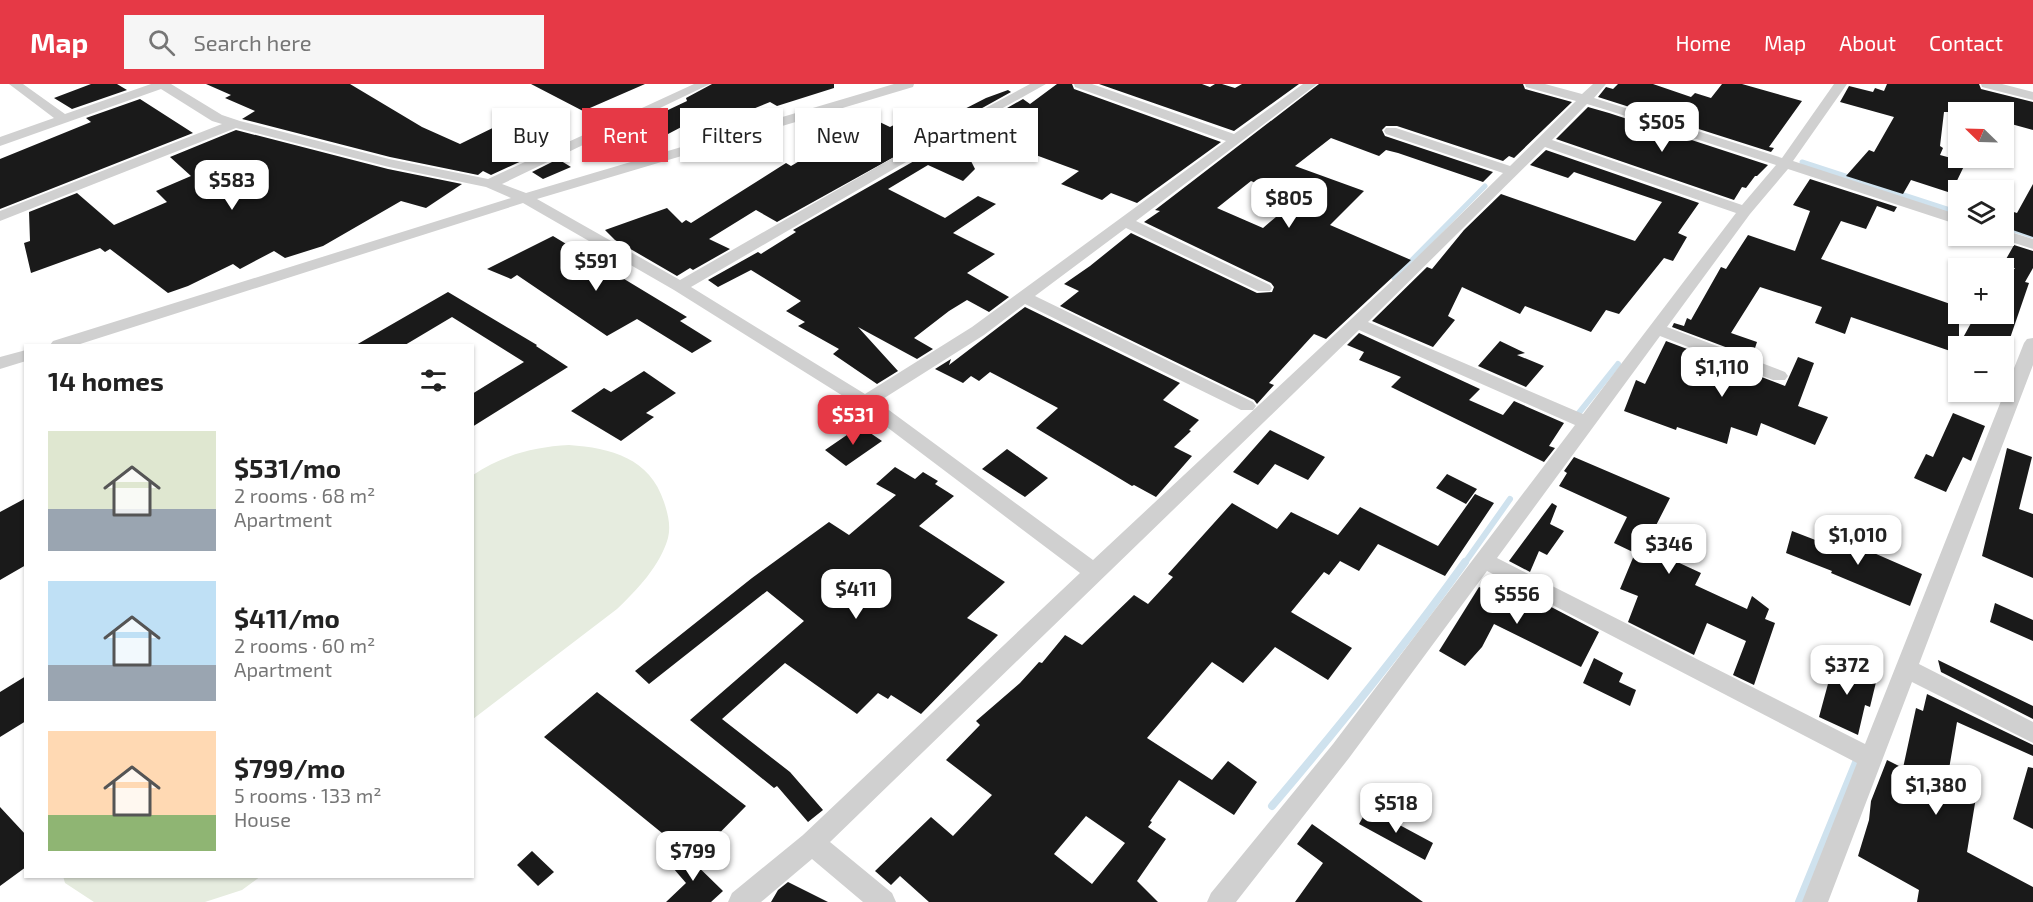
<!DOCTYPE html>
<meta charset="utf-8">
<style>
:root{--surface:#fff;--page:#f6f6f6;--text:#222;--muted:#767676;--accent:#e63946}
body{margin:0;font-family:"Exo 2",sans-serif;background:var(--page);color:var(--text);height:100vh;display:flex;flex-direction:column;font-size:22px;white-space:nowrap}
*{box-sizing:border-box;margin:0}
p{font-size:20px;color:var(--muted)}
.icon{flex:none;width:33px;height:33px;fill:none;stroke:currentColor;stroke-width:2;stroke-linecap:round;stroke-linejoin:round}
.map{position:relative;flex:1;overflow:hidden}
.sheet{position:absolute;left:24px;top:260px;width:450px;height:534px;display:flex;flex-direction:column;background:var(--surface);border-radius:0px;box-shadow:0 2px 4px #0004}
.sheet>*{flex:none}
.top-card{position:absolute;left:492px;top:24px;width:570px;height:54px;display:flex;gap:12px}
.needle{width:39px;rotate:293deg}
.controls{position:absolute;left:1948px;top:18px;display:grid;gap:12px}
.controls a{display:grid;place-items:center;width:66px;height:66px;border-radius:0px;background:var(--surface);box-shadow:0 2px 4px #0004;font-size:30px}
.price{position:absolute;translate:-50% -51px;padding:0 14px;border-radius:12px;background:#fff;color:#222;font-size:20px;line-height:39px;filter:drop-shadow(0 2px 3px #0008)}
.price::after{content:'';position:absolute;left:50%;top:36px;width:18px;height:14px;margin-left:-9px;background:inherit;clip-path:polygon(0 0,100% 0,50% 100%)}
.price.active{background:var(--accent);color:#fff}
ul{padding:0;list-style:none}
li{display:flex;align-items:center;gap:18px;height:150px;padding:0 24px}
li span{display:grid;place-items:center;flex:none;width:168px;height:120px;border-radius:0px;color:#555}
li>.icon{margin-inline-start:auto}
span .icon{width:72px;height:72px;fill:#fffc;stroke-width:1}
li b{font-size:26px}
h2{display:flex;justify-content:space-between;align-items:center;height:72px;padding:0 24px;font-size:26px}
.pill{padding:0 21px;border-radius:0px;background:var(--surface);box-shadow:0 2px 4px #0004;font-size:21px;line-height:54px}
.pill.active{background:var(--accent);color:#fff}
header{display:flex;align-items:center;gap:36px;box-sizing:border-box;height:84px;padding:0 30px;background:var(--accent);color:#fff}
header strong{font-size:28px}
nav{display:flex;gap:33px;margin-inline-start:auto;font-size:21px}
.search{width:420px;height:54px;background:var(--page);display:flex;align-items:center;gap:15px;box-sizing:border-box;padding:0 21px;border-radius:0px;color:var(--muted);font-size:22px}
.map>svg:first-child{display:block}
</style>
<header>
<strong>Map</strong>
<div class="search"><svg class="icon" aria-label="search" viewBox="0 0 24 24"><circle cx="10" cy="10" r="6"/><path d="M15 15l6 6"/></svg>Search here</div>
<nav><a>Home</a><a>Map</a><a>About</a><a>Contact</a></nav>
</header>
<div class="map">
<svg width="2033" height="818" viewBox="0 0 2033 818">
<rect width="100%" height="100%" fill="#fff"/>
<!-- green -->
<path fill="#e6ecdf" d="M569,361c42,3 81,13 95,57 4,12 7,24 4,36 -8,28 -31,52 -51,71l-144,110v-244c30,-20 60,-28 96,-30z
M63,792h198l-19,14 -37,12h-111l-29,-19z"/>
<g fill="none" stroke-linecap="round" stroke-linejoin="round">
<!-- stream-far2 -->
<path stroke="#cfe2ee" stroke-width="5" d="M1802,78l157,51
M2004,143l29,9
M1394,194l91,-92"/>
<!-- stream-far1 -->
<path stroke="#cfe2ee" stroke-width="6" d="M1578,330l40,-50
M1464,480l46,-65"/>
<!-- stream -->
<path stroke="#cfe2ee" stroke-width="8" d="M1272,722c67,-79 132,-159 193,-244
M1799,818l58,-142"/>
</g>
<!-- building -->
<path fill="#1a1a1a" fill-rule="evenodd" d="M91,0h26l10,6 -55,19 -18,-11z
M206,0h144l72,43 38,17 59,-29 24,10 -4,2 6,4 -21,10 19,10 -52,24 -8,-4 -5,4 -88,-18 -148,-38 13,-8 -30,-13 6,-3z
M531,0h114l-62,27z
M712,0h122v4l-57,18 -7,-4 -69,28 -12,-7 -40,21 -22,-11 8,-4 -3,-2 55,-26 -1,-3z
M1057,0h15l2,5 147,53 -84,61 -26,-10 -9,7 -41,-16 18,-13 -76,-28 -32,18 4,8 -12,12 -35,-16 -40,24 57,29 33,-22 18,8 -43,29 42,21 -28,19 42,24 -20,15 -22,-12 -18,11 -35,27 19,11 -16,10 -59,-32 40,44 -21,13 -44,-30 6,-5 -41,-23 7,-4 -19,-11 15,-10 -50,-31 -33,17 -10,-7 50,-28 3,2 35,-22 -3,-2 230,-131 7,5z
M1099,0h103l8,3 5,-3h7l13,4 7,-4h57l-65,47z
M1319,0h204l2,5 47,13 -58,56 -5,-2 -6,5 -106,-35h-11l-4,4 3,6 108,36 -10,10 -85,-29 -12,-3 -7,6 -48,-18 -36,28 69,25 -34,34 81,35 -85,79 -12,-5 -45,49 5,2 -17,19 -3,-4 -194,-94 19,-15 -15,-7 26,-18 41,-33 126,60 15,-1 2,-5 -3,-4 -127,-61 16,-11 -5,-1zM1251,97l45,19 -33,28 -46,-20z
M1618,0h35l38,13 4,-4 16,5 11,-14h20l60,17 -33,46 5,1 -3,4 -173,-55 8,-10 7,2z
M1887,0h92l2,5 52,13v28l-29,-8v-10h-60l-4,34 3,2 -3,7 26,7 -15,31 -40,-13 -8,14 -57,-18 23,-26 5,2 20,-35 -54,-15 9,-16 24,6 2,-4 9,3z
M1008,6l3,2 -234,130 -21,-12 -47,29 21,10 -37,21 -3,-2 -13,8 -62,-36 -10,-10 62,-22 15,15 4,-3 5,3 95,-60 5,3 12,-7 2,1 32,-19 -7,-7 35,-19 25,12 36,-19 21,10 39,-20z
M140,15l53,34 -193,76v-50l91,-37 -5,-4z
M1588,23l21,6 159,52 -11,11h-2l-9,12 -4,-1 -8,13 -178,-61z
M236,46l152,39 74,15 -36,24 -25,-7 -78,45 -38,12 -11,-7 -34,18 -7,-5 -45,22 -20,7 -58,-44 -5,3 -5,-4 -69,25 -7,-30 6,-2 -1,-29 48,-19 37,32 53,-23 -11,-11 35,-15 -21,-19z
M1546,66l153,53 -21,30 9,4 -14,24 -9,-3 -45,56 -13,-4 -15,22 -66,-26 -5,8 -58,-27 -14,29 7,4 -22,27 -61,-26 55,-54 5,2 32,-39 37,-36 134,47 27,-39 -88,-30 -6,6 -38,-13z
M558,75l13,8 -28,12 -11,-7z
M1810,95l87,28 -3,5 -17,-6 -11,23 -25,-8 -20,38 138,48v38l17,-31h28v-31l11,-15h-14l13,-23 19,6v17l-8,14 4,1 -22,64 -48,-1v8l-108,-37 -6,17 -30,-11 7,-16 -62,-20 -29,46 26,9 -5,15 -80,-30 2,-4 10,3 3,-8 4,2 30,-53 5,2 22,-34 47,16 15,-40 -17,-6z
M2033,100v53l-29,-10v-18l13,4z
M553,152l134,81 -7,4 32,20 -20,12 -55,-34 -30,17 -90,-61 -6,4 -24,-10z
M448,208l89,53 -1,1 32,21 -96,60v-33l52,-32 -72,-45 -47,28h-49z
M1025,223l155,76 -17,17 36,20 -10,10 2,1 -17,16 18,9 -36,41 -22,-12 -2,1 -96,-58 22,-20 -68,-36 -11,9 -8,-5 -8,7 -28,-14 16,-10 -2,6z
M1359,249l121,56 -11,11 34,15 11,-14 50,22 -15,23 6,2 -11,14 -153,-75 10,-10 -42,-17 5,-8 -17,-7z
M1500,257l25,12 -8,2 27,11 -18,21 -48,-21z
M1666,257l119,45 13,-29 16,6 -16,43 30,11 -13,28 -54,-22 -4,13 -26,-9 -4,17 -50,-17 -1,3 -52,-19 12,-31 9,4z
M644,287l32,22 -30,20 8,4 -33,24 -50,-30 33,-23 7,4z
M1953,329l32,13 -14,35 -8,-4 -17,35 -32,-14 12,-24 7,3z
M860,342l22,15 -36,25 -21,-16z
M1270,346l55,27 -17,23 -33,-16 -17,21 -25,-13z
M2007,364l25,9 -13,52 14,5v64l-51,-22z
M1007,365l41,29 -23,19 -43,-28z
M1574,373l96,41 -25,49 56,26 -6,12 52,24 5,-13 17,13 -4,10 10,4 -21,62 -21,-10 13,-34 -39,-18 -13,32 -66,-33 10,-26 -18,-7 15,-36 -21,-10 13,-26 -68,-31 8,-13 -3,-2z
M895,383l20,12 8,-7 15,9 -3,3 19,12 -35,30 86,56 -38,36 31,17 -77,79 -30,-19 -3,4 -10,-6 -21,21 -72,-51 -63,56 68,53 33,38 -15,12 -31,-36 -3,2 -84,-68 114,-99 -37,-30 -118,93 -14,-13 117,-93 77,-56 20,13 47,-40 -20,-11z
M1447,390l30,15 -11,15 -30,-16z
M1475,410l19,9 -49,73 -67,-32 -19,27 -19,-10 -11,14 -5,-3 -33,40 61,36 -24,32 -53,-33 -32,36 -31,-21 -65,76 65,42 16,-19 29,21 -23,33 -55,-35 -29,41 2,1 -4,5 18,12 -29,42 21,21h-229l-29,-26 -9,9 -16,-14 56,-54 22,19 39,-41 -46,-35 34,-35 -4,-4 44,-38 19,-21 3,1 23,-28 17,10 52,-50 14,9 25,-27 -5,-3 64,-71 45,26 14,-17 47,23 22,-28 78,39zM1086,732l39,27 -33,41 -38,-30z
M26,414v67l-26,15v-68z
M1552,419l5,3 -7,18 14,7 -17,24 -8,-4 -9,21 -21,-11z
M1792,447l39,15 4,-10 87,38 -12,32 -79,-33 1,-2 -46,-18z
M1494,493l105,55 -18,35 -87,-43 -12,23 -17,19 -26,-15 40,-64 7,3z
M1995,519l38,17v21l-43,-19z
M1594,574l29,15 -4,9 17,8 -6,16 -47,-23z
M1835,574l42,20 -7,29 -5,-2 -7,30 -39,-18z
M1938,576l95,46v13l-92,-47z
M26,592v45l-26,16v-45z
M597,608l149,114 -52,53 -150,-122z
M1927,610l106,51v11l-76,-34 -8,47 29,16 -11,67 66,35v15h-116l2,-12 -61,-34 11,-36 2,-19 16,-41 16,8 13,-60 7,3z
M2028,683l5,1v61l-20,-10z
M0,723l26,28v32l-26,19z
M1368,724l65,35 -8,17 -66,-36z
M1312,740l111,78h-128l28,-39 -26,-19z
M681,766l42,41 -12,11h-45l20,-19 -19,-22z
M532,767l22,21 -16,14 -21,-21z
M788,798l40,20h-57l7,-12z"/>
<g fill="none" stroke-linecap="round" stroke-linejoin="round">
<!-- minor -->
<path fill="#d0d0d0" fill-rule="evenodd" d="M9,0h14l42,30 86,-30h20l51,31 18,6 149,38 99,20 206,-95h16l-208,100 24,9 368,-109h20l-1,3 -376,112 143,81 209,-120 141,-76h16l-147,82 -208,121 174,107 107,-67 254,-186 -151,-54 -1,-3h18l142,50 69,-50h14l-181,137 134,64 2,3 -2,3h-12l-132,-63 -91,68 218,106 3,4 -3,4h-12l-216,-106 -41,31 -106,67 215,158 317,-296 93,-91 -117,-39 -2,-3 2,-3h10l114,38 66,-65 -50,-14 -1,-3h20l37,10 11,-10h13l-12,14 188,60 52,-74h13l-54,77 166,54v10l-171,-56 -38,45 -83,113 118,45 3,4 -3,4h-12l-113,-44 -163,222 368,186 159,-401 3,-4 6,-1v27l-114,299 114,58v21l-121,-61 -84,220h-26l55,-139 -370,-192 -138,187 -113,144h-29l4,-9 122,-149 242,-319 -216,-95 -529,512 62,51 4,9h-33l-51,-43 -51,43h-33l4,-9 71,-58 277,-262 -221,-167 -185,-116 -151,-87 -446,142h-27l3,-4 458,-143 -25,-11 -97,-20 -153,-39 -236,93v-10l222,-87 -10,-3 -51,-32 -161,57v-9l54,-19zM1587,20l23,7 166,54 -34,40 -190,-65zM1545,63l191,66 -153,201 -215,-92z
M1981,0h21l31,8v8l-51,-13z
M2004,146l29,9v10l-34,-11 -2,-2h7z
M26,266v11l-26,8v-12z"/>
</g>
</svg>
<div class="controls">
<a><svg class="needle" viewBox="-14 -14 28 28"><path d="M0-13l5 13h-10z" fill="#e53935"/><path d="M0 13l5-13h-10z" fill="#767676"/></svg></a>
<a><svg class="icon" aria-label="layers" viewBox="0 0 24 24"><path d="M12 4l9 5-9 5-9-5zM3 14l9 5 9-5"/></svg></a>
<a>+</a>
<a>−</a>
</div>
<b class="price" style="left:1662px;top:69px">$505</b>
<b class="price" style="left:232px;top:127px">$583</b>
<b class="price" style="left:1289px;top:145px">$805</b>
<b class="price" style="left:596px;top:208px">$591</b>
<b class="price" style="left:1722px;top:314px">$1,110</b>
<b class="price active" style="left:853px;top:362px">$531</b>
<b class="price" style="left:1858px;top:482px">$1,010</b>
<b class="price" style="left:1669px;top:491px">$346</b>
<b class="price" style="left:856px;top:536px">$411</b>
<b class="price" style="left:1517px;top:541px">$556</b>
<b class="price" style="left:1847px;top:612px">$372</b>
<b class="price" style="left:1936px;top:732px">$1,380</b>
<b class="price" style="left:1396px;top:750px">$518</b>
<b class="price" style="left:693px;top:798px">$799</b>
<div class="top-card">
<a class="pill">Buy</a>
<a class="pill active">Rent</a>
<a class="pill">Filters</a>
<a class="pill">New</a>
<a class="pill">Apartment</a>
</div>
<section class="sheet">
<h2>14 homes<svg class="icon" aria-label="filters" viewBox="0 0 24 24"><path d="M4 7h16M4 17h16"/><circle cx="9" cy="7" r="2"/><circle cx="15" cy="17" r="2"/></svg></h2>
<ul>
<li><span style="background:linear-gradient(#dfe7d0 65%,#9aa5b1 0)"><svg class="icon" aria-label="home" viewBox="0 0 24 24"><path d="M3 11l9-7 9 7M6 9v11h12V9"/></svg></span><div><b>$531/mo</b><p>2 rooms · 68 m²</p><p>Apartment</p></div></li>
<li><span style="background:linear-gradient(#bfe0f5 70%,#9aa5b1 0)"><svg class="icon" aria-label="home" viewBox="0 0 24 24"><path d="M3 11l9-7 9 7M6 9v11h12V9"/></svg></span><div><b>$411/mo</b><p>2 rooms · 60 m²</p><p>Apartment</p></div></li>
<li><span style="background:linear-gradient(#ffd9b3 70%,#8fb573 0)"><svg class="icon" aria-label="home" viewBox="0 0 24 24"><path d="M3 11l9-7 9 7M6 9v11h12V9"/></svg></span><div><b>$799/mo</b><p>5 rooms · 133 m²</p><p>House</p></div></li>
</ul>
</section>
</div>
